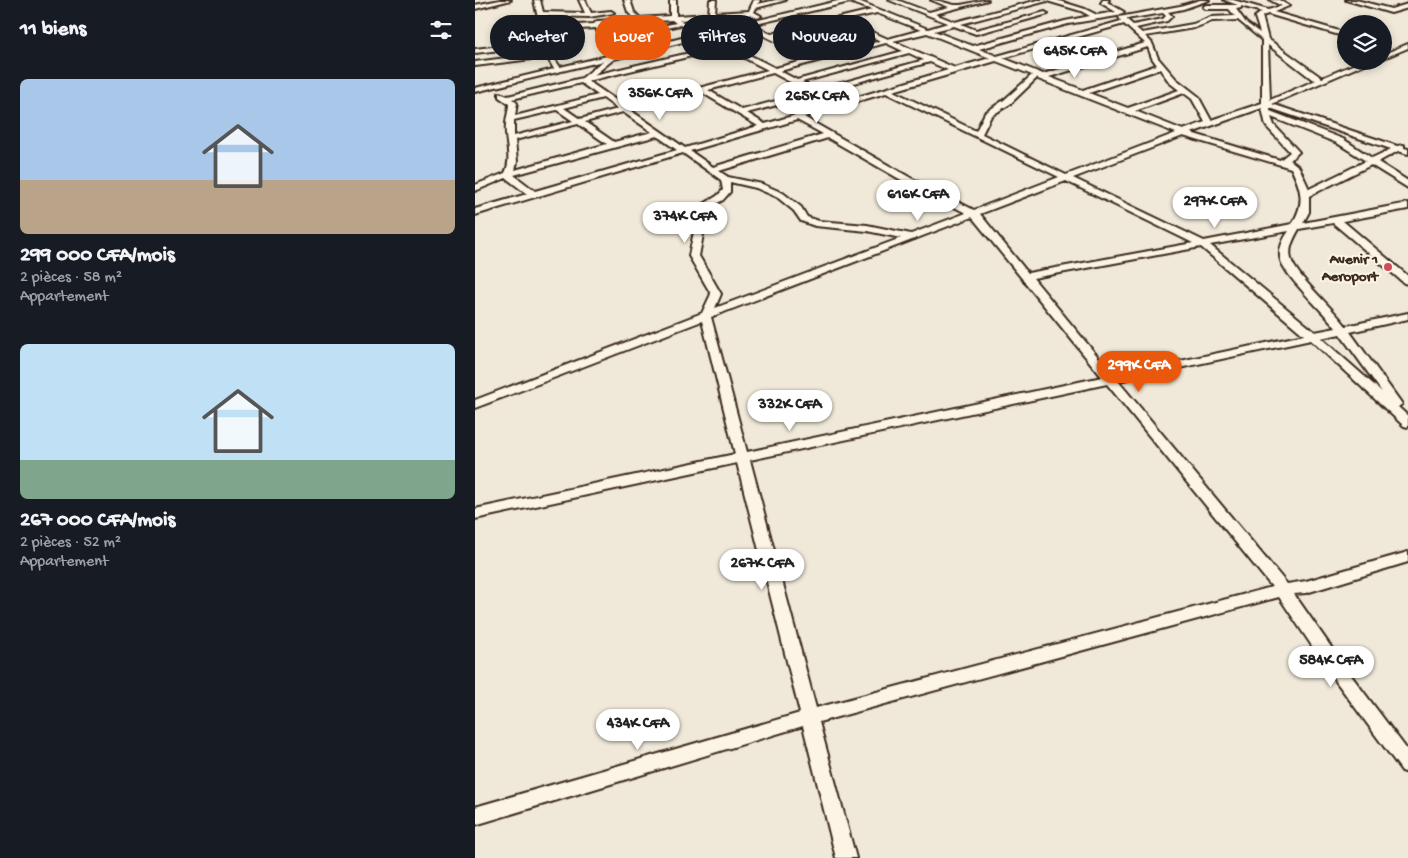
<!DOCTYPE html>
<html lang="fr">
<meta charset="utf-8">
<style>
:root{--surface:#171b24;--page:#242831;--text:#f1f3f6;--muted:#9ea1a6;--accent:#ea580c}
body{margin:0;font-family:"Gochi Hand",sans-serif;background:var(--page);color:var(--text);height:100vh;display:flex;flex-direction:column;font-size:19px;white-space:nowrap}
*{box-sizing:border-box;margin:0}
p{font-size:16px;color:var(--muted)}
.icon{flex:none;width:28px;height:28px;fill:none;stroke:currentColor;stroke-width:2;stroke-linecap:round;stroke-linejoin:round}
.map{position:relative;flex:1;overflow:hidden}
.panel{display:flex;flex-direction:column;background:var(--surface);width:475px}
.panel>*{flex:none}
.banner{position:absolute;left:15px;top:15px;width:475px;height:45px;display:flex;gap:10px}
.buttons{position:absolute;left:862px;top:15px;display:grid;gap:10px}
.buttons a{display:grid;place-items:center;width:55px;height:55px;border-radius:50%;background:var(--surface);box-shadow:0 2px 8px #0003;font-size:25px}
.price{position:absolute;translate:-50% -42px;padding:0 11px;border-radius:18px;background:#fff;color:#222;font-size:16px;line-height:32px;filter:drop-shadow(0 1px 2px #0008)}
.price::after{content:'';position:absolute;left:50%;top:30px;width:15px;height:11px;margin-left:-8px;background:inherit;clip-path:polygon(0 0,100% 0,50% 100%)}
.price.on{background:var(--accent);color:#fff}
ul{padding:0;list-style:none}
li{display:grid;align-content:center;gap:10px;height:265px;padding:0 20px}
li span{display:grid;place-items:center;height:155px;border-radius:8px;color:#555}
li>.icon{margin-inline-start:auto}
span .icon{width:90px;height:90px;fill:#fffc;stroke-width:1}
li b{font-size:21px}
h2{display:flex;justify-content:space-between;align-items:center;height:60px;padding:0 20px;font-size:21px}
.chip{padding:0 18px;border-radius:22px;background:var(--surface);box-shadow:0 2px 8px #0003;font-size:18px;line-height:45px}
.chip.on{background:var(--accent);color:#fff}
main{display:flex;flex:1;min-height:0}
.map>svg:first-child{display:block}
</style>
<main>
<section class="panel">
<h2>11 biens<svg class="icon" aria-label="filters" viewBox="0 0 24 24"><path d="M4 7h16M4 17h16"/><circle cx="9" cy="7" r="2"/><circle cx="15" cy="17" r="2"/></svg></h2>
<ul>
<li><span style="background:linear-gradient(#a9c7e8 65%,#b9a48a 0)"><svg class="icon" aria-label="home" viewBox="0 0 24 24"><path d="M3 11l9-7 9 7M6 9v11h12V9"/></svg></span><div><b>299 000 CFA/mois</b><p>2 pièces · 58 m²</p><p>Appartement</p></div></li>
<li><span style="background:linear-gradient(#bfe0f5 75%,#7fa58c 0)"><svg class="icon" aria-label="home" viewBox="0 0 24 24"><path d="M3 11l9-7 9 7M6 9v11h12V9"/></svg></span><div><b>267 000 CFA/mois</b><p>2 pièces · 52 m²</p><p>Appartement</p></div></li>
</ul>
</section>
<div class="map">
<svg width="933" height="858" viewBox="0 0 933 858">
<rect width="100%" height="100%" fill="#f0e9d9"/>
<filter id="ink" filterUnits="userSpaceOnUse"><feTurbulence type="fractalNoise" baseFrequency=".02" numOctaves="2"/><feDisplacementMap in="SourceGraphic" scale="10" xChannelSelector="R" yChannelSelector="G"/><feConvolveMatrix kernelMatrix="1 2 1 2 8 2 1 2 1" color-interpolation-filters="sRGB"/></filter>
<g filter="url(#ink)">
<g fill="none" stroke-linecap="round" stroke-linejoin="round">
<!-- minor casing -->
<g stroke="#3b2a1e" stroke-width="4">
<path id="minor" d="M25,0h11l-36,9v-4z
M59,0h6l3,12 42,1 -6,-13h6l6,13 20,-2 3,2 -25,4 -45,-1 2,11 48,-3 3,-3 37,-2 -6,-7 -4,-12h6l4,12 6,6 30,-2v-16h6v16l33,-2 1,-14h6l-1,13 34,-2 5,-11h6l-2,4 18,-4h10l-30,8 -2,4 7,4 -3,2 -8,-3 -71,5 26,13 137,-33h14l72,29 20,-6 -59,-23h8l32,12 20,-5 -18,-7c9,0 16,4 24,5 10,1 22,-5 33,-5l-53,14 20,8 83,-22h18l29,9 12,6 19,-3 -15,-9 2,-3h6l-2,2 17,10 -7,4 -49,8 -89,25 18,7 124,-35 -2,-4 61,-11 20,-6h9l-26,9 -15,3 4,4 -5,5 -31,7 6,5 51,-9 18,-7 24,-1 -6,-7h-23l-3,-2 3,-2h32l-14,-5h9l35,10 14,-4 -12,-6h9l10,6 -15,6 72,21v4l-78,-23 -6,2 6,23 54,39 40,-17h10l-100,43 125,42 7,-1v3l4,1v5l-10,-3 -20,11 30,19v7l-37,-23 -62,31v16l-6,11 105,-20v6l-65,12 65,55v8l-4,-1 -71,-60 -34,6c-5,9 -11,19 -8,30 4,16 42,49 55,67l62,-13v6l-58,13 52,72 -4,3 10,9v11l-4,-1 -93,-86 -193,41 169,203 19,-3 102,-29v10l-102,31 -12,1 53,76 61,81v22l-6,-2 -67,-91 -56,-83 -460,125 37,136h-20l-33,-132 -328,99v-18l325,-94 -63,-250 -262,56v-10l260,-55 -33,-133 -227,87v-8l227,-87 9,-19 -22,-38 10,-49 18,-11 6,-6 -2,-10 -38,-27 -208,62v-6l52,-15 -21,-16 -31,13v-6l30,-12c8,-16 -1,-32 1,-49 0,-7 3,-13 3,-20l-10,-7v-4l9,3 74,-18 21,-17 -128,31v-4l79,-19 -7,-12 -72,9v-4l70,-9 -1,-8 -69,8v-4l68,-8zM572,1l34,10 9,5 -25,5 -92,25 -39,-15 20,-5 22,8 72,-20 -3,-2 -69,18 -15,-6zM375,2l22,8 -101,24 -19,-9zM766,6l21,6 -7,5 5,16 -14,-10 -10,-14 5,-1zM402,13l44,17 -33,9 -43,-19zM688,13l3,3 -3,3 -30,6 -7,-6zM197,20l4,3 -70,15 -5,-13zM763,20l24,20v63l-51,17 -13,-24 -22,-17 -18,-21 -6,-15 -7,-7 49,-8 18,-7zM363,22l43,19 -29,7 -42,-19zM649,24l21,19 -102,31 -40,-16zM205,25l18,9 -85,21 -5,-14zM271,27l66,32 -37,9 -65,-33zM121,28l11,28 -47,11 -8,-12 -5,-24zM328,30l42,20 -26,7 -42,-20zM452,33l63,25 -35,10 -62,-27zM228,37l17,9 -126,29 20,-16zM411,43l17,8 -106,29 -17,-9zM793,45l44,34 4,1 -46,20zM673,47l4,11 5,7 -74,25 -34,-13zM250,48l43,22 -142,37 -38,-26zM434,53l15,7 -108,30 -14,-8zM521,61l36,14 -28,25 -19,13 -9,18 -83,-40zM455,62l18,8 -107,32 -19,-10zM685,69l10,14 9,7 -51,18 -39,-15zM298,73l36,19 -67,18 -34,-20zM563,77v2l138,54 -110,42 -84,-41 9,-18 19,-12zM106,83l17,12 -83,21 2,-13 -5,-4zM226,92l57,34 -73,22 -55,-38zM411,93l173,84 -85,33 -65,-33 -105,-60zM709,93l8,6 13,23 -22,8 -48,-19zM340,95l18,9 -68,20 -18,-11zM128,98l15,11 -38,10 -16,-11zM787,108l4,18 24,26 -10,8 -89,-27zM795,108l121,41 -19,9 -29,-19 -73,-28zM82,110l16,11 -59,15v-16zM148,112l29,20 -38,10 -29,-20zM796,117l66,26 29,18 -57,28 -10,-22 -9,-7 9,-8 -25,-27zM322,120l26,14 -110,33 -23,-16zM103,124l29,20 -92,26 2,-8 -2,-22zM182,136l20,14 -142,41 -21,-16zM708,136l108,32c11,22 14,35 1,56l-88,17 -131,-63zM353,138l75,43 63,32 -55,21 -44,-9 -48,-4 -12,-4 -6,-10 -18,-14 -21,-9 -34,-7 -9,-6zM591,181l127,62 -165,30 -48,-59zM255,182l26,6 21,9 17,14 7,10 14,5 52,5 34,7 -186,70 6,-14 -22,-38 9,-48 15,-8 7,-8zM497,217l130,160 -355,75 -36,-135zM814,231c-5,7 -10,16 -9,26 2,18 44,54 56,71l-21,4 -105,-87zM726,247l103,88 -191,40 -80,-97zM865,334l42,58 -61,-54zM632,384l165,203 -456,121 -66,-248z
M871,0h10l35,9 17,-5v4l-17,5z
M933,44v4l-24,10v-4z"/>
</g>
<!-- minor -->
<use href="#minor" fill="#fcf5e5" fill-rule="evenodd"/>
</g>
</g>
<!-- markers -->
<circle fill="#d1495b" stroke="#fcf5e5" stroke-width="2" cx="913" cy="267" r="5"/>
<g text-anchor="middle" stroke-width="4" stroke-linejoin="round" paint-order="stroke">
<!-- poi labels -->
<g font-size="15" font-weight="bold" fill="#3b2a1e" stroke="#fcf5e5" text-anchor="end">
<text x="903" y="263">Avenir 1<tspan x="903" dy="17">Aeroport</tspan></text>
</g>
</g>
</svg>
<div class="buttons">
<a><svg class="icon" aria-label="layers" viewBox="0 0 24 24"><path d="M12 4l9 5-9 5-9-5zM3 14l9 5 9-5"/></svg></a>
</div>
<b class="price" style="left:600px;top:79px">645K CFA</b>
<b class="price" style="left:185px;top:121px">356K CFA</b>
<b class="price" style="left:342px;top:124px">265K CFA</b>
<b class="price" style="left:443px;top:222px">616K CFA</b>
<b class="price" style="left:740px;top:229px">297K CFA</b>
<b class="price" style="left:210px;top:244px">374K CFA</b>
<b class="price on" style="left:664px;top:393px">299K CFA</b>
<b class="price" style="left:315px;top:432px">332K CFA</b>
<b class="price" style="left:287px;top:591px">267K CFA</b>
<b class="price" style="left:856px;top:688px">584K CFA</b>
<b class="price" style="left:163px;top:751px">434K CFA</b>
<div class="banner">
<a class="chip">Acheter</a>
<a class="chip on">Louer</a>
<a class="chip">Filtres</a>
<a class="chip">Nouveau</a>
</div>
</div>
</main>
